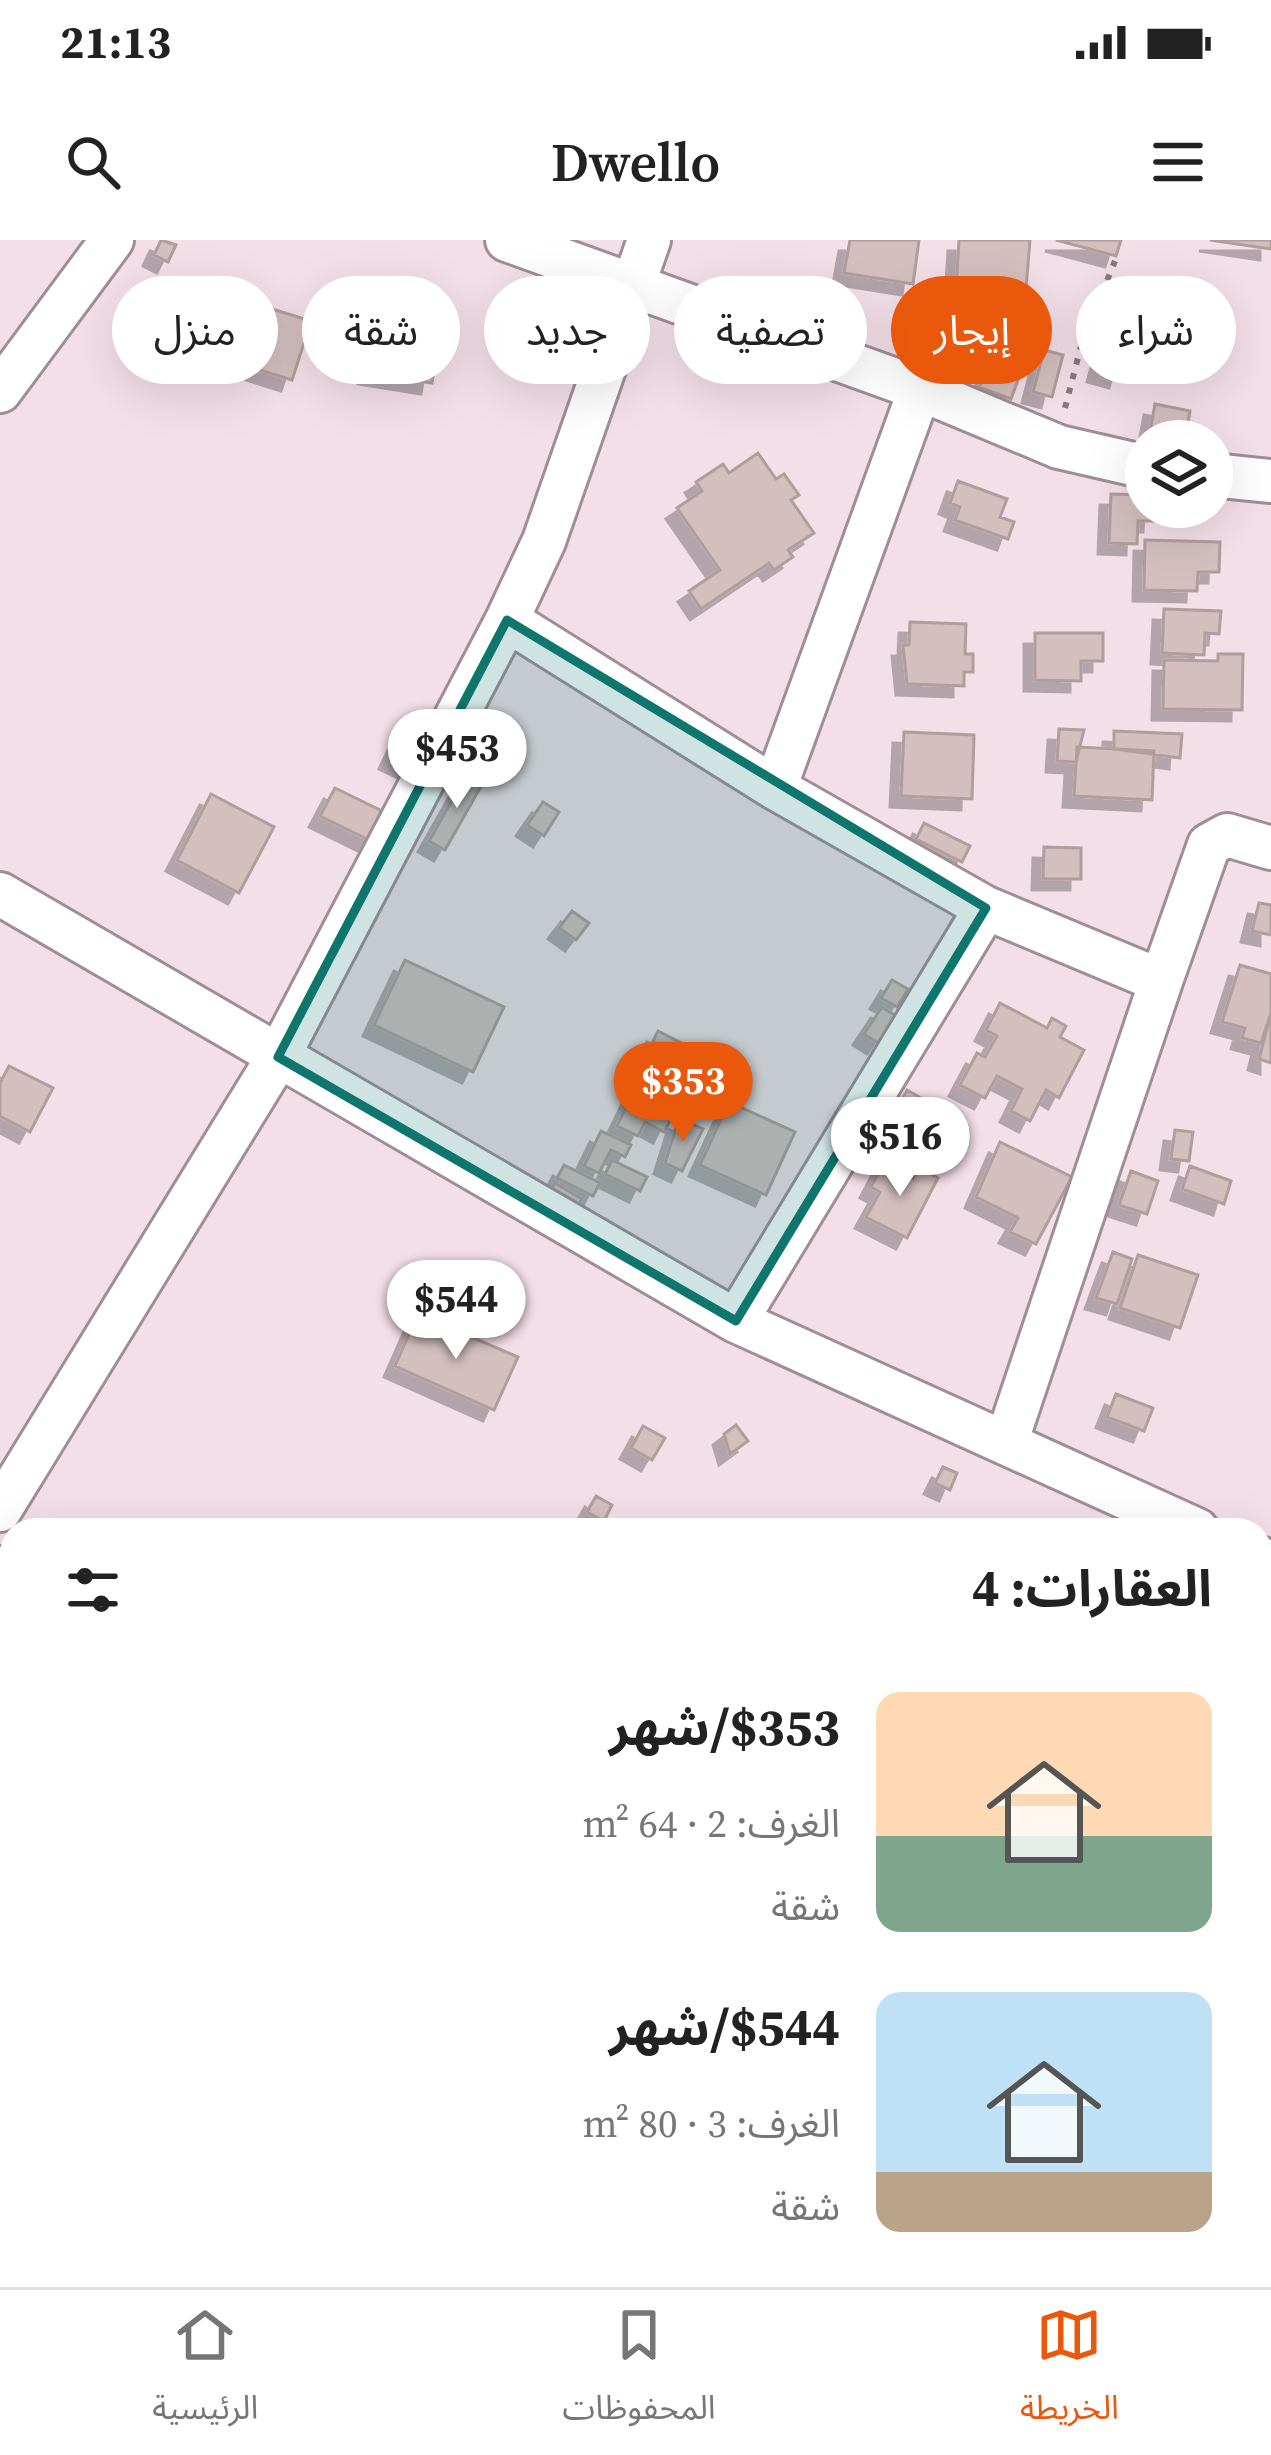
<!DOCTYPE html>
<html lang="ar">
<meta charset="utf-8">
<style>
:root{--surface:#fff;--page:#f6f6f6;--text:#222;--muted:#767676;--line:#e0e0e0;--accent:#ea580c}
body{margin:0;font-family:"Source Serif 4","Noto Sans Arabic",serif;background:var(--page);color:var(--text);direction:rtl;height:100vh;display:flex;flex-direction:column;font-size:45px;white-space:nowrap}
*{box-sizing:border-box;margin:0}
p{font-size:39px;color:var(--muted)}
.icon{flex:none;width:66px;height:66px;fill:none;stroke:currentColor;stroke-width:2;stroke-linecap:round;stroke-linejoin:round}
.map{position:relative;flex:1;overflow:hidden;direction:ltr}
.drawer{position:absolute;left:0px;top:1278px;width:1272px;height:771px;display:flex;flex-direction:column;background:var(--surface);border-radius:36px 36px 0 0;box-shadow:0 12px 48px #0002;direction:rtl}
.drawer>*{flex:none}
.top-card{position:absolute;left:36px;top:36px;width:1200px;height:108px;direction:rtl;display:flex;gap:24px}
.buttons{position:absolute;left:1125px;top:180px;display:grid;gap:24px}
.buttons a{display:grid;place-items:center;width:108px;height:108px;border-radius:50%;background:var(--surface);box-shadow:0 12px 48px #0002;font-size:60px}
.price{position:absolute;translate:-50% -102px;padding:0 27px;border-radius:42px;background:#fff;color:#222;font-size:39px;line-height:78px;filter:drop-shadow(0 3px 6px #0008)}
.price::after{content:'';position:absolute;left:50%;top:72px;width:36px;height:27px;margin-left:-18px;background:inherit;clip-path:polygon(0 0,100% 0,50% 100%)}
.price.current{background:var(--accent);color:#fff}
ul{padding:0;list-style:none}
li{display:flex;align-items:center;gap:36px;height:300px;padding:0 60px}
li span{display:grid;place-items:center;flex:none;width:336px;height:240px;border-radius:24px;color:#555}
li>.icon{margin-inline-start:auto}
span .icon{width:144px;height:144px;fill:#fffc;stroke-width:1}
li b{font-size:51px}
h2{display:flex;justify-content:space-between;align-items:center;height:144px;padding:0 60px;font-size:51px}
.tag{padding:0 42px;border-radius:54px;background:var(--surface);box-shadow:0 12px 48px #0002;font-size:42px;line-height:108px}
.tag.current{background:var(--accent);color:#fff}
.status{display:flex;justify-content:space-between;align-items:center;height:84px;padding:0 60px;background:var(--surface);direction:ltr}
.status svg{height:33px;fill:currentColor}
header{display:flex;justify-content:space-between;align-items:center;height:156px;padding:0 60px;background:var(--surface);font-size:54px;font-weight:600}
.tabs{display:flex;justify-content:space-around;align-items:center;height:168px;border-top:3px solid var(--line);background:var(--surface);font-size:33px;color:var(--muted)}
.tabs a{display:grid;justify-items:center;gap:6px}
.tabs .current{color:var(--accent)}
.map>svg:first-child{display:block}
</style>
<div class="status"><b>21:13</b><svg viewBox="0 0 49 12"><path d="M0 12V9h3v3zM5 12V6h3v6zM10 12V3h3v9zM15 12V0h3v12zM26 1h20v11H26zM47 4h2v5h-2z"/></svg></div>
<header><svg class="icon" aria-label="menu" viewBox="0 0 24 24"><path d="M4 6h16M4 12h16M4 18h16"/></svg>Dwello<svg class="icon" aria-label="search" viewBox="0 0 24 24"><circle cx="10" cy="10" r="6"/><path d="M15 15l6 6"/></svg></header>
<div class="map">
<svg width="1271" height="2047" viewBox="0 0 1271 2047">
<defs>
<filter id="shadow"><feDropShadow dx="-11" dy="11" stdDeviation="0" flood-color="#0004"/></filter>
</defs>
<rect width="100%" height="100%" fill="#f3dfe8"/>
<!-- building -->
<path fill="#d4bfbe" stroke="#b19d9c" stroke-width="3" filter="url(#shadow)" d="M161,0l15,5 -8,17 -14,-7z
M850,0h69l-6,44 -69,-11z
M959,0h71l-4,49 -44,-3 -1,21 -26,-2z
M1056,0h65l-5,16z
M1210,0h61v9z
M1128,42l96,17 -10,62 -38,-7 2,-12 -59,-9z
M198,46l113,35 -19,59 -114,-36z
M378,85l62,10 -8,48 -63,-10z
M1106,102l22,7 -8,28 -22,-6z
M1044,110l19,5 -11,42 -19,-5z
M997,117l26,9 -12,33 -32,-12z
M1155,164l35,7 -5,30 -36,-4z
M758,213l18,26 8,-5 15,21 -8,5 23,33 -26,17 5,7 -19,13 -5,-7 -68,46 -12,-18 31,-21 -43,-62 25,-17 -6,-9 27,-18 6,9z
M958,241l49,18 -7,18 14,5 -6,17 -53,-19 5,-13 -10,-4z
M1111,254l35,1v12h9l-1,14h-16l-1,23 -28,-1z
M1145,300l75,2 -1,30h-21l-1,19 -53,-1z
M1164,369l57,2 -2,23 -14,-1 -1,22 -42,-2z
M910,382l56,2 -1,30h8v18h-9v14l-57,-2 -4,-39h6z
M1035,393h68v28h-22v20l-46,-1z
M1218,414h25l-1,56 -79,-1 1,-49 54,1z
M1059,489l25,1 -8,32 -19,-1z
M1114,491l68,3 -2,24 -66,-9z
M904,492l70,3 -2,64 -71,-3z
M401,495l21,9 -11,24 -21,-10z
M1077,507l77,4 -2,49 -78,-4z
M468,532l16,9 -39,69 -16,-9z
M335,548l51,25 -15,28 -51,-25z
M211,554l63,33 -35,66 -62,-33z
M543,562l16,10 -15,24 -17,-11z
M924,583l46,23 -8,16 -46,-23z
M1044,607l37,1v31h-38z
M1259,663l12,2v30l-19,-4z
M572,671l17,12 -13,17 -17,-12z
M405,720l99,47 -31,65 -99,-47z
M1240,725l31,9v39l-10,30 -19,-5 3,-10 -23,-6z
M892,740l16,9 -11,18 -16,-9z
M1000,763l47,25 5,-10 14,8 -6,11 24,13 -25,48 -13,-8 -16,31 -19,-10 11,-22 -25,-13 -12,22 -25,-13 17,-32 8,4 12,-21 -11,-6z
M882,767l14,9 -18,27 -14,-9z
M1271,773v50l-12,-4z
M658,791l33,17 -23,48 -34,-16z
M9,826l44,22 -23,44 -30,-16v-33z
M907,850l16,9 -9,17 -16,-9z
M633,853l41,20 -10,19 -19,-10 -7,14 -21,-10z
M729,862l66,30 -29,63 -66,-30z
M679,878l24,11 -21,42 -17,-8z
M1175,890l18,2 -4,29 -18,-2z
M601,891l30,14 -6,12 -14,-7 -12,23 -15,-7z
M1000,902l72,35 -36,67 -26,-12 8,-14 -42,-21z
M612,920l35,17 -7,14 -35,-17z
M883,924l30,15 6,-11 19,10 -31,60 -41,-21 14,-25 -9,-5z
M564,925l36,18 -7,13 -36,-18z
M1190,926l41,15 -7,23 -42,-15z
M1131,931l27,10 -11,33 -28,-9z
M555,943l27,16 -9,13 -27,-15z
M1113,1012l19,7 -15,45 -21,-6z
M1138,1015l60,20 -18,53 -60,-20z
M418,1074l100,43 -24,53 -99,-44z
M1116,1154l37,14 -9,23 -37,-14z
M736,1185l12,16 -18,13 -6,-20z
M643,1186l22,12 -13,22 -21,-12z
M943,1227l14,6 -7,17 -15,-7z
M596,1256l16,9 -8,16 -17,-9z"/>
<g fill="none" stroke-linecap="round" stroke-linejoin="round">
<!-- street casing -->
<g stroke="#a08e96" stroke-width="48">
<path id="street" d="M507,0l413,149 139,58 87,20
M0,151l112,-151
M1212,235l59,6
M507,380l268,168 211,120 175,73 -155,462
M775,548l145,-399
M0,654l736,427 461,209
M1161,741l48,-136 18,-10 44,13
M736,1081l250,-413
M0,1270l278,-453 229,-437 37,-79 105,-301
M1260,1318l11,5
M0,1328l12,6
M1260,1761l11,-26
M0,1917l12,7
M261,2037l20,10
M573,2047l1,-10
M1138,2047l5,-10"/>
</g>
<!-- path -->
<path stroke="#85787e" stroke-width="6" stroke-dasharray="6 9" stroke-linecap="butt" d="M1065,168l17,-66 33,-81"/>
<!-- street -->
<use href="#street" stroke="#fff" stroke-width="42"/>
</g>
<!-- marked area -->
<path fill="#0f766e" fill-opacity="0.2" stroke="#0f766e" stroke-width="9" stroke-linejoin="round" d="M507,380l479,288 -250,413 -458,-264z"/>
</svg>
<div class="buttons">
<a><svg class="icon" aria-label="layers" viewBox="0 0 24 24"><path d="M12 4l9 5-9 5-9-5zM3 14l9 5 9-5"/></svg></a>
</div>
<b class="price" style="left:457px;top:571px">$453</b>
<b class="price current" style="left:683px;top:904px">$353</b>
<b class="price" style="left:900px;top:959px">$516</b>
<b class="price" style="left:456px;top:1122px">$544</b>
<div class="top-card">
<a class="tag">شراء</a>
<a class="tag current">إيجار</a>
<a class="tag">تصفية</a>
<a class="tag">جديد</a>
<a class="tag">شقة</a>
<a class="tag">منزل</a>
</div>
<section class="drawer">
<h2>العقارات: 4<svg class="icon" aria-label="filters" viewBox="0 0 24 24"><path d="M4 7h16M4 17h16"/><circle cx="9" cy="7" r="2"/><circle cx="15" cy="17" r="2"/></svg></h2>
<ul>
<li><span style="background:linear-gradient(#ffd9b3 60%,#7fa58c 0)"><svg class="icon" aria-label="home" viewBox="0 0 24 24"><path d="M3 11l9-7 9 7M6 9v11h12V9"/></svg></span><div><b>$353/شهر</b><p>الغرف: 2 · 64 m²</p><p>شقة</p></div></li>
<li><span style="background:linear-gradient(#bfe0f5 75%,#b9a48a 0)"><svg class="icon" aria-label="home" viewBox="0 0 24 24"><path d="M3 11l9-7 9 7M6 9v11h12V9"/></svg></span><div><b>$544/شهر</b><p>الغرف: 3 · 80 m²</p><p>شقة</p></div></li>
</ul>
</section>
</div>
<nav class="tabs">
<a class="current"><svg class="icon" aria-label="map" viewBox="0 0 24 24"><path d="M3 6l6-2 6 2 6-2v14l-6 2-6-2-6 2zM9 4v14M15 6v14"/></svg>الخريطة</a>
<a><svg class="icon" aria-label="saved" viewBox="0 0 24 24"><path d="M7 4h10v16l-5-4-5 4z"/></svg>المحفوظات</a>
<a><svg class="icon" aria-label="home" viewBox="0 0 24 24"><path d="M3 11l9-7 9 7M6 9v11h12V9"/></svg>الرئيسية</a>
</nav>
